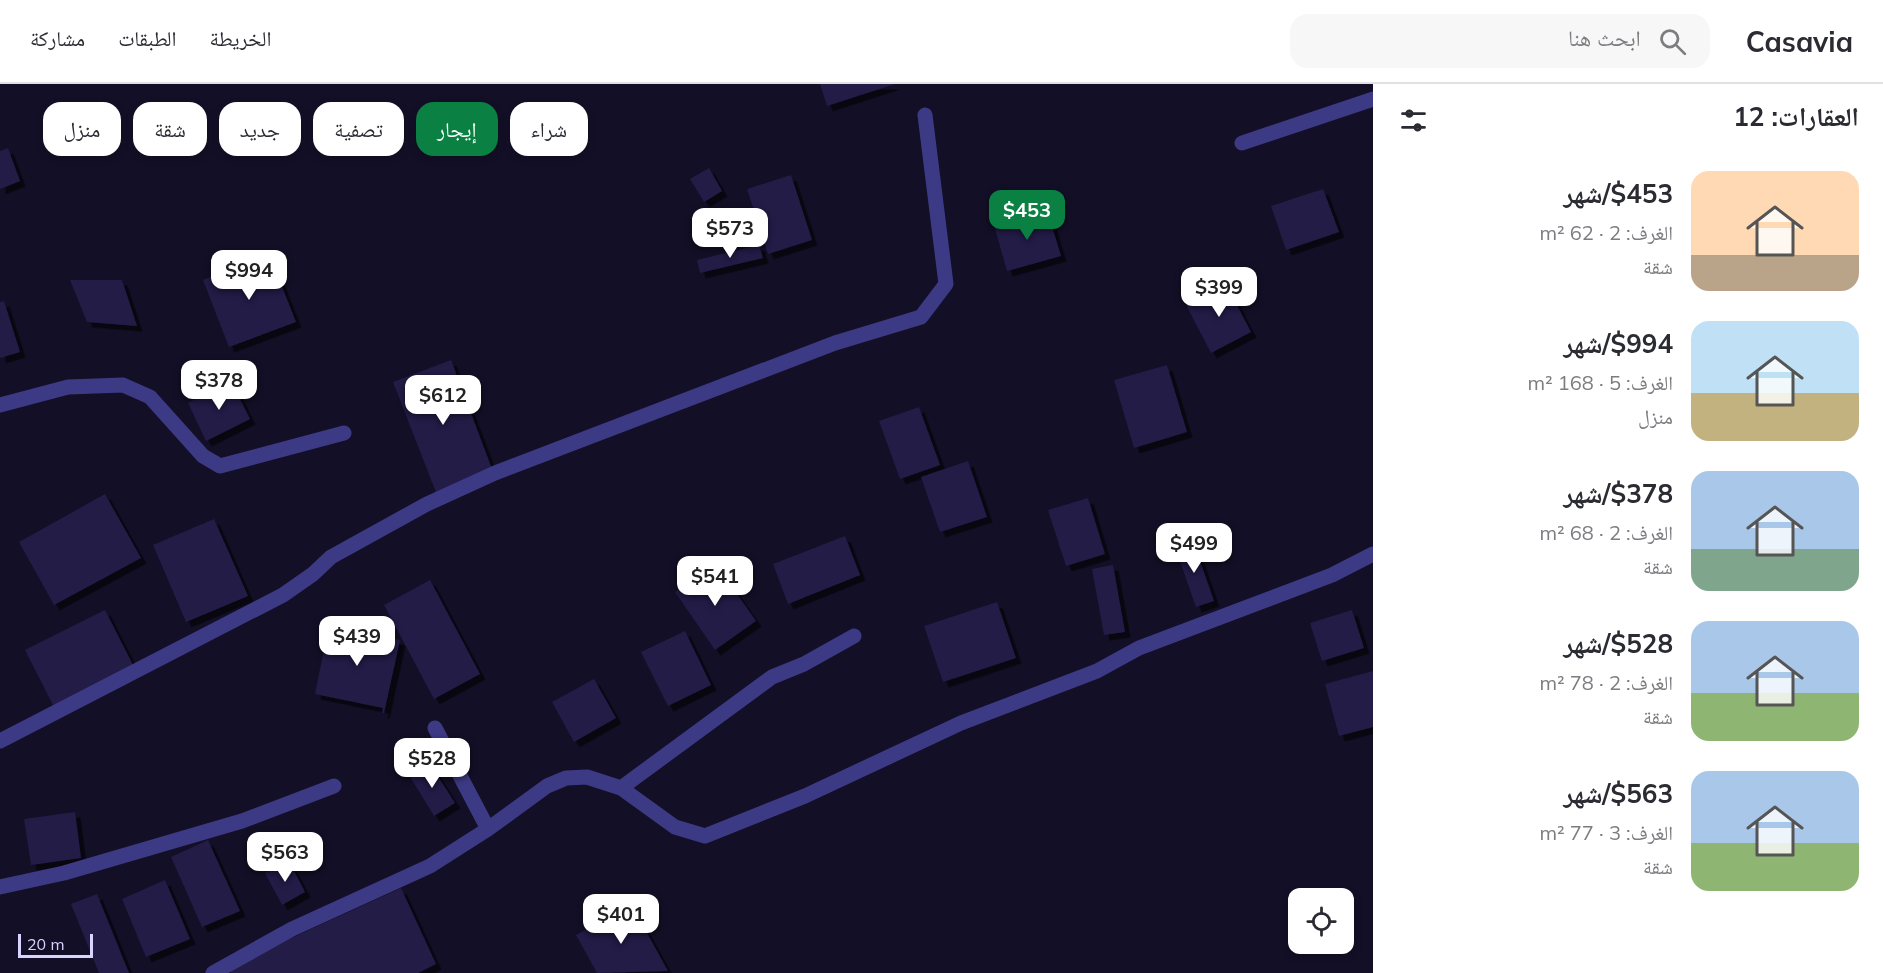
<!DOCTYPE html>
<html lang="ar">
<meta charset="utf-8">
<style>
:root{--surface:#fff;--page:#f7f7f7;--text:#2b2b33;--muted:#7c7c81;--line:#e1e1e2;--accent:#0b8043}
body{margin:0;font-family:Mulish,"Noto Naskh Arabic",sans-serif;background:var(--page);color:var(--text);direction:rtl;height:100vh;display:flex;flex-direction:column;font-size:22px;white-space:nowrap}
*{box-sizing:border-box;margin:0}
p{font-size:20px;color:var(--muted)}
.icon{flex:none;width:33px;height:33px;fill:none;stroke:currentColor;stroke-width:2;stroke-linecap:round;stroke-linejoin:round}
.map{position:relative;flex:1;overflow:hidden;direction:ltr}
.drawer{display:flex;flex-direction:column;background:var(--surface);width:510px}
.drawer>*{flex:none}
.banner{position:absolute;left:18px;top:18px;width:570px;height:54px;direction:rtl;display:flex;gap:12px}
.buttons{position:absolute;left:1288px;top:804px;display:grid;gap:12px}
.buttons a{display:grid;place-items:center;width:66px;height:66px;border-radius:12px;background:var(--surface);box-shadow:0 3px 9px #0003;font-size:30px}
.scale{position:absolute;left:18px;bottom:15px;width:75px;box-sizing:border-box;padding-left:6px;border:3px solid #d9d4ff;border-top:0;font-size:16px;line-height:21px;white-space:nowrap;color:#d9d4ff;-webkit-text-stroke:4px #130f26;paint-order:stroke}
.price{position:absolute;translate:-50% -51px;padding:0 14px;border-radius:12px;background:#fff;color:#222;font-size:20px;line-height:39px;filter:drop-shadow(0 2px 3px #0008)}
.price::after{content:'';position:absolute;left:50%;top:36px;width:18px;height:14px;margin-left:-9px;background:inherit;clip-path:polygon(0 0,100% 0,50% 100%)}
.price.on{background:var(--accent);color:#fff}
ul{padding:0;list-style:none}
li{display:flex;align-items:center;gap:18px;height:150px;padding:0 24px}
li span{display:grid;place-items:center;flex:none;width:168px;height:120px;border-radius:18px;color:#555}
li>.icon{margin-inline-start:auto}
span .icon{width:72px;height:72px;fill:#fffc;stroke-width:1}
li b{font-size:26px}
h2{display:flex;justify-content:space-between;align-items:center;height:72px;padding:0 24px;font-size:26px}
.pill{padding:0 21px;border-radius:18px;background:var(--surface);box-shadow:0 3px 9px #0003;font-size:21px;line-height:54px}
.pill.on{background:var(--accent);color:#fff}
header{display:flex;align-items:center;gap:36px;box-sizing:border-box;height:84px;padding:0 30px;background:var(--surface);border-bottom:2px solid var(--line)}
header strong{font-size:28px}
nav{display:flex;gap:33px;margin-inline-start:auto;font-size:21px}
.search{width:420px;height:54px;background:var(--page);display:flex;align-items:center;gap:15px;box-sizing:border-box;padding:0 21px;border-radius:18px;color:var(--muted);font-size:22px}
main{display:flex;flex:1;min-height:0}
.map>svg:first-child{display:block}
</style>
<header>
<strong>Casavia</strong>
<div class="search"><svg class="icon" aria-label="search" viewBox="0 0 24 24"><circle cx="10" cy="10" r="6"/><path d="M15 15l6 6"/></svg>ابحث هنا</div>
<nav><a>الخريطة</a><a>الطبقات</a><a>مشاركة</a></nav>
</header>
<main>
<section class="drawer">
<h2>العقارات: 12<svg class="icon" aria-label="filters" viewBox="0 0 24 24"><path d="M4 7h16M4 17h16"/><circle cx="9" cy="7" r="2"/><circle cx="15" cy="17" r="2"/></svg></h2>
<ul>
<li><span style="background:linear-gradient(#ffd9b3 70%,#b9a48a 0)"><svg class="icon" aria-label="home" viewBox="0 0 24 24"><path d="M3 11l9-7 9 7M6 9v11h12V9"/></svg></span><div><b>$453/شهر</b><p>الغرف: 2 · 62 m²</p><p>شقة</p></div></li>
<li><span style="background:linear-gradient(#bfe0f5 60%,#c2b280 0)"><svg class="icon" aria-label="home" viewBox="0 0 24 24"><path d="M3 11l9-7 9 7M6 9v11h12V9"/></svg></span><div><b>$994/شهر</b><p>الغرف: 5 · 168 m²</p><p>منزل</p></div></li>
<li><span style="background:linear-gradient(#a9c7e8 65%,#7fa58c 0)"><svg class="icon" aria-label="home" viewBox="0 0 24 24"><path d="M3 11l9-7 9 7M6 9v11h12V9"/></svg></span><div><b>$378/شهر</b><p>الغرف: 2 · 68 m²</p><p>شقة</p></div></li>
<li><span style="background:linear-gradient(#a9c7e8 60%,#8fb573 0)"><svg class="icon" aria-label="home" viewBox="0 0 24 24"><path d="M3 11l9-7 9 7M6 9v11h12V9"/></svg></span><div><b>$528/شهر</b><p>الغرف: 2 · 78 m²</p><p>شقة</p></div></li>
<li><span style="background:linear-gradient(#a9c7e8 60%,#8fb573 0)"><svg class="icon" aria-label="home" viewBox="0 0 24 24"><path d="M3 11l9-7 9 7M6 9v11h12V9"/></svg></span><div><b>$563/شهر</b><p>الغرف: 3 · 77 m²</p><p>شقة</p></div></li>
</ul>
</section>
<div class="map">
<svg width="1373" height="889" viewBox="0 0 1373 889">
<defs>
<filter id="shadow"><feDropShadow dx="5.5" dy="5.5" stdDeviation="0" flood-color="#0009"/></filter>
</defs>
<rect width="100%" height="100%" fill="#130f26"/>
<!-- building -->
<path fill="#241b47" filter="url(#shadow)" d="M820,0h75l-68,22z
M8,64l12,33 -20,8v-38z
M709,84l13,23 -18,11 -14,-23z
M791,91l21,65 -44,14 -21,-65z
M1323,105l16,43 -53,18 -15,-44z
M1047,126l14,46 -54,15 -13,-46z
M759,161l4,13 -63,15 -3,-13z
M269,170l27,68 -67,25 -26,-67z
M70,196h52l15,46 -50,-4z
M1226,200l25,48 -40,21 -25,-48z
M4,217l16,51 -20,6v-56z
M451,276l41,109 -55,26 -44,-113z
M1167,281l20,67 -53,16 -20,-68z
M231,297l19,38 -44,22 -18,-38z
M919,323l21,58 -40,14 -21,-58z
M968,377l19,56 -47,15 -19,-55z
M105,410l36,64 -87,47 -35,-63z
M1088,414l17,56 -39,12 -18,-56z
M214,435l34,77 -62,26 -33,-77z
M845,452l15,39 -72,29 -15,-40z
M1193,457l21,60 -18,6 -21,-60z
M716,480l40,57 -41,29 -40,-58z
M1113,481l12,67 -21,3 -12,-66z
M430,496l50,94 -46,25 -50,-94z
M997,518l19,56 -73,24 -19,-56z
M105,526l28,55 -78,44 -30,-59z
M1352,526l12,38 -42,13 -12,-38z
M329,541l71,15 -16,73h-2l1,-5 -68,-14z
M685,547l26,54 -43,21 -27,-54z
M1373,587v56l-34,9 -14,-52z
M594,595l22,39 -42,24 -22,-40z
M429,678l26,41 -21,13 -25,-41z
M75,728l6,46 -50,7 -7,-46z
M208,756l32,71 -38,16 -31,-70z
M289,777l16,31 -23,13 -17,-32z
M165,796l25,59 -44,18 -24,-58z
M401,804l35,76 -18,9h-187l-3,-6z
M97,810l32,79h-30l-28,-69z
M631,820l37,67 -71,2 -21,-38z"/>
<g fill="none" stroke-linecap="round" stroke-linejoin="round">
<!-- minor -->
<path stroke="#3d3a85" stroke-width="15" d="M1242,59l131,-44
M0,321l68,-18 55,-2 27,12 53,59 17,10 124,-33
M435,644l53,101
M0,657l283,-146 30,-21 18,-17 96,-53 68,-31 340,-130 86,-26 25,-33 -21,-169
M621,704l151,-111 32,-13 50,-28
M0,803l64,-14 178,-52 92,-35
M213,889l79,-44 138,-63 58,-37 59,-43 19,-8 21,-1 34,11 54,39 30,9 100,-40 156,-73 136,-52 42,-23 193,-73 41,-21"/>
</g>
</svg>
<div class="buttons">
<a><svg class="icon" aria-label="locate" viewBox="0 0 24 24"><circle cx="12" cy="12" r="6"/><path d="M12 2v4M12 18v4M2 12h4M18 12h4"/></svg></a>
</div>
<div class="scale">20 m</div>
<b class="price on" style="left:1027px;top:157px">$453</b>
<b class="price" style="left:730px;top:175px">$573</b>
<b class="price" style="left:249px;top:217px">$994</b>
<b class="price" style="left:1219px;top:234px">$399</b>
<b class="price" style="left:219px;top:327px">$378</b>
<b class="price" style="left:443px;top:342px">$612</b>
<b class="price" style="left:1194px;top:490px">$499</b>
<b class="price" style="left:715px;top:523px">$541</b>
<b class="price" style="left:357px;top:583px">$439</b>
<b class="price" style="left:432px;top:705px">$528</b>
<b class="price" style="left:285px;top:799px">$563</b>
<b class="price" style="left:621px;top:861px">$401</b>
<div class="banner">
<a class="pill">شراء</a>
<a class="pill on">إيجار</a>
<a class="pill">تصفية</a>
<a class="pill">جديد</a>
<a class="pill">شقة</a>
<a class="pill">منزل</a>
</div>
</div>
</main>
